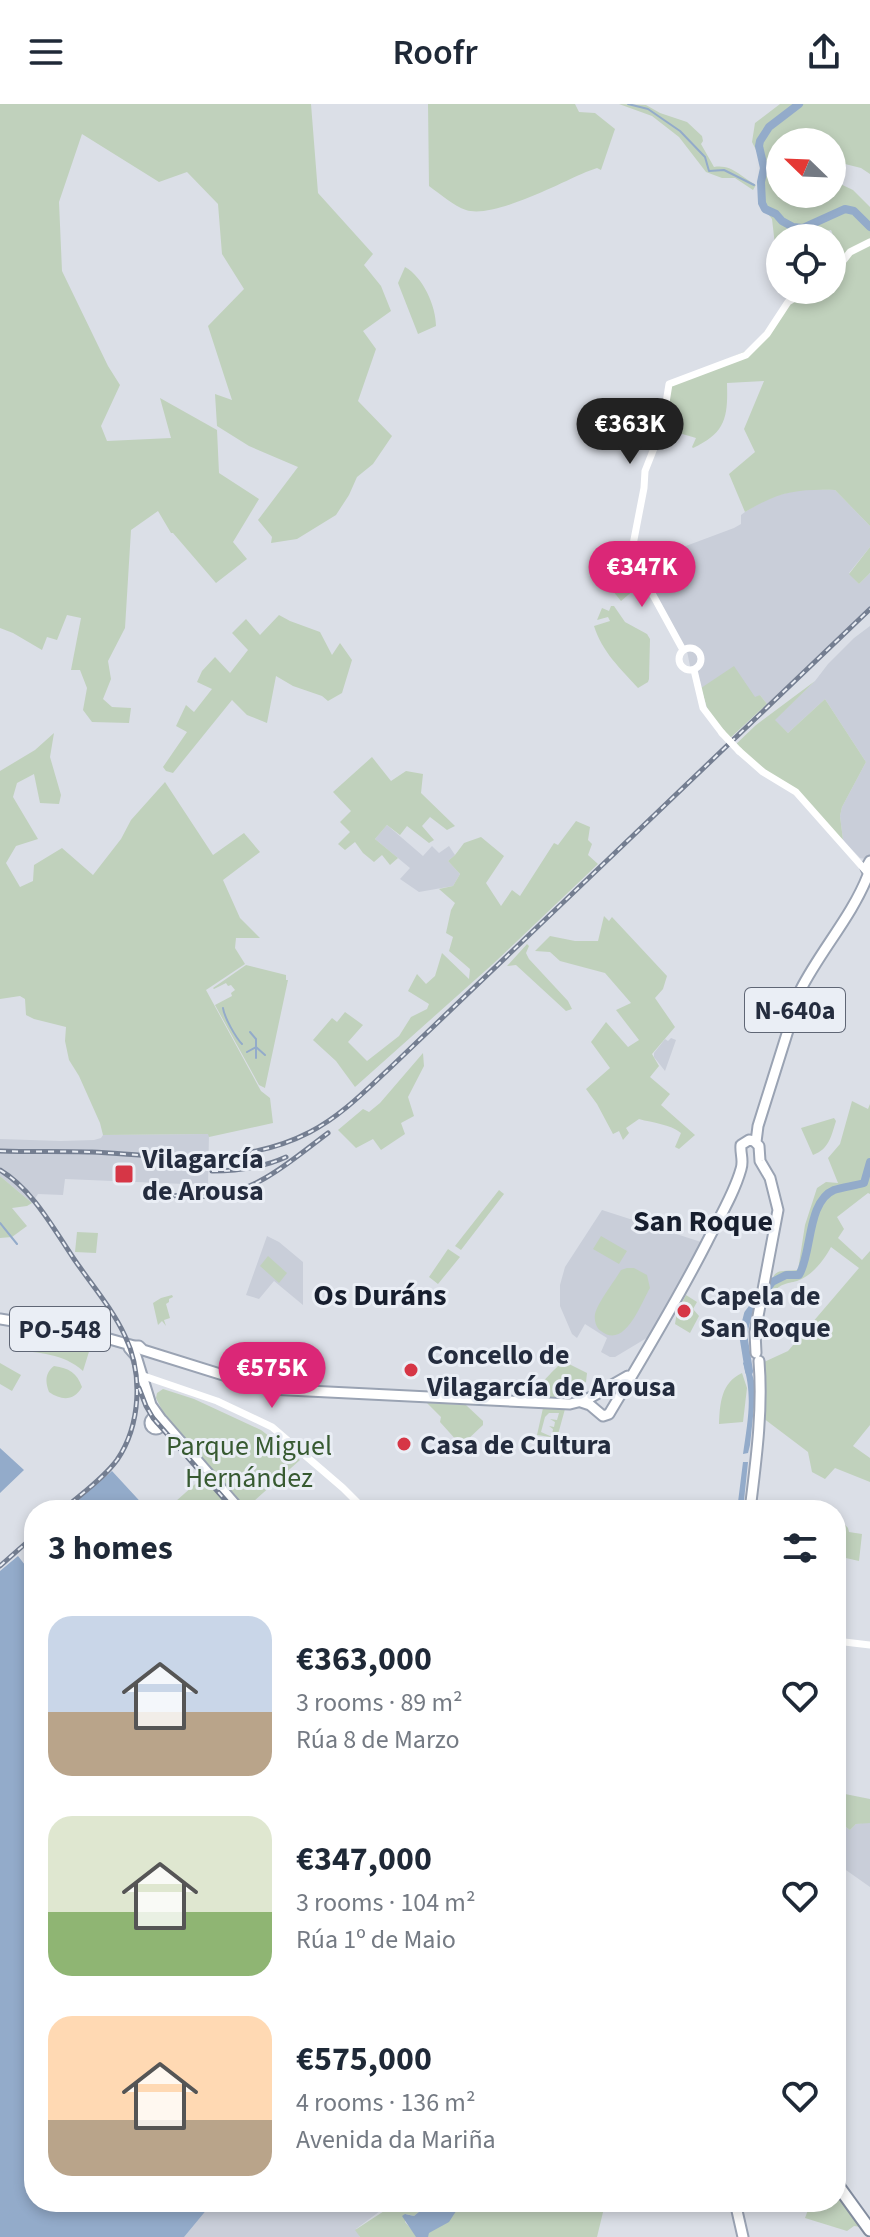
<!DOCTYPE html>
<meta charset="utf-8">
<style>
:root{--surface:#fff;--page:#f6f6f7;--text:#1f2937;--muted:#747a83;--accent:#db2777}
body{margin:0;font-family:"Source Sans 3",sans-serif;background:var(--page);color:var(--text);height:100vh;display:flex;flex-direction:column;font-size:30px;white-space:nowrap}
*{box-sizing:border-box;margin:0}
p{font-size:26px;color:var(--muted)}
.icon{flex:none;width:44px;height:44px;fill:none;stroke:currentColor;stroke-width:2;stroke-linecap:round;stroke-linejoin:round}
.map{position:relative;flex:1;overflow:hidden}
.details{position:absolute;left:24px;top:1396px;width:822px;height:712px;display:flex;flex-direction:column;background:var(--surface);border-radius:32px;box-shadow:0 4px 12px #0003}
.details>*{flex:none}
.needle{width:52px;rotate:293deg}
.fabs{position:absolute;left:766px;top:24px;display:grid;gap:16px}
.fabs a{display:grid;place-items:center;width:80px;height:80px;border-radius:50%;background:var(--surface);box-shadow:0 4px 12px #0003;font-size:40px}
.price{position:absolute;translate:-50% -68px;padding:0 18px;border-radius:28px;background:var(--accent);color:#fff;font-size:26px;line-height:52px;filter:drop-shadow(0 2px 4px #0008)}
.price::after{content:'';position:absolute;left:50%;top:48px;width:24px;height:18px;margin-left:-12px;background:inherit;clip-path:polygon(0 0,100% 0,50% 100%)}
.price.on{background:#222;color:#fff}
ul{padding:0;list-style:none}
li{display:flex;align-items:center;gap:24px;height:200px;padding:0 24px}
li span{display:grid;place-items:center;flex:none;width:224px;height:160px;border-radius:24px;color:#555}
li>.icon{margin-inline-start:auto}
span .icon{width:96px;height:96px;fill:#fffc;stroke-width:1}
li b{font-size:34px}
h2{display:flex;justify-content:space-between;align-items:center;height:96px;padding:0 24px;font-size:34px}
header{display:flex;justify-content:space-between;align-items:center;height:104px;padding:0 24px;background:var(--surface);font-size:36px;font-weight:600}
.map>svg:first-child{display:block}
</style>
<header><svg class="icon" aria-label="menu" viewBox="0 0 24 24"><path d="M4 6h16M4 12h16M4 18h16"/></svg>Roofr<svg class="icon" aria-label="share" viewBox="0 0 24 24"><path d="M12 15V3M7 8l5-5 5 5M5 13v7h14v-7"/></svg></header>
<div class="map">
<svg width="870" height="2133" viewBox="0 0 870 2133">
<rect width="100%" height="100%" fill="#dbdfe7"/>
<!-- built -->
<path fill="#c9ced9" d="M801,385l34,1 35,36v21l-21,26 10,11 11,-11v33l-103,98 -7,-9 -4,3 -55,-10 -10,-17 -4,-20 -52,-86 99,-37 7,-4v-9l4,-3 23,-14z
M870,522v234l-10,-2 -17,-18 -3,-24 2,-9 24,-45 -41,-63 -37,34 -14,-13 41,-39 13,-17 26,-26z
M387,721l36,31 9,-10 7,7 10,-7 6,9 -7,6 12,13 -7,12 -34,6 -19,-13 10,-11 -35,-29z
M671,934l5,2 -11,31 -11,-14v-4l11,-14 3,2z
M209,1030l-1,51 -143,-6 -2,16 -25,-1 -6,9 -32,-27v-37l61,2 33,-1 7,-2 2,-3z
M602,1106l99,32 -51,94 -35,21h-5l-9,-5 6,-14 -22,-14 -8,14 -5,-4 -12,-28v-21l5,-18z
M267,1132l12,6 24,20v43l-29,-24 -15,18 -13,-4z
M862,1719h8v64l-34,-24v-30l7,-8 7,5 6,-6z
M211,2098h181l-36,27 4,8h-177z"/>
<!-- green -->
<path fill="#c0d1bc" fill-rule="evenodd" d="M0,0h311l7,89 55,61 -9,11 17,21 10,25 -28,20 13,18 -18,52 34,35 -19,28 -16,13 -8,18 -13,20 -39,24 -26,4 1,-6 -14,-17 40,-53 -49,-21 -32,-20 -2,-32 17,6 -24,-74 36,-37 -22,-35 -4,-50 -31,-32 -28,10 -77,-48 -23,68 3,69 46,95 12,19 -19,41 6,15 64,-3 -11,-40 57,32 2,43 40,26 -26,43 14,17 -31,24 -43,-50h-2l-13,-22 -27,19 -6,98 -17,33 3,18 -8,20 9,8 19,1 -2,15 -37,-1 -9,-12 4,-22 -7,-18h-9l10,-52 -14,-3 -10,25 -10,-3 -5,13 -29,-17 -13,-5z
M428,0h147l4,8 16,1 20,16 -14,41 -4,-2 -11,4c-26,11 -93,47 -120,38 -12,-4 -26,-16 -37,-24z
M619,0l27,1 14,8 27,9 15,14 1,5 -2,3 13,23c18,-3 27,10 42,18l-3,5 -18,-12h-13l-16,-6 -27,-35 -27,-21z
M780,0h90v70l-9,-6 -20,-5 -9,13v-34h-52v52h52v-14l21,10 17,17v319l-35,-36c-40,-1 -56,2 -90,22l-16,-38 26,-22 -11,-23 20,-48 -37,2c1,34 -1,50 -34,65l-1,-1 4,-9 -34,-10 7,-44 84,-36 29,-41 27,-17h23v-29c10,-10 4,-19 -1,-31l-10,2 -10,6h-31v23l-3,1 -5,-43 -11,-14 1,-43 -10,-20 3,-19z
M405,163c18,10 31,39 31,59l-18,8 -20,-51z
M870,443v26l-11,11 -10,-10z
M627,457l14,23 -20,17 -8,-10 -9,-1 -11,-10 14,-9z
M611,502h3l11,16 22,12 3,5 -1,40 -1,3 -10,6c-17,-19 -36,-36 -44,-62l16,-5 -2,-4 -11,3 5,-12 7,3z
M279,511l11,6 30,11 12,23 8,-12 12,17 -10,33 -14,8 -6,-5 -29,-10 -17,-10 -9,47 -20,-8 -15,-15 -59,73 -7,-2 -3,-4 24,-35 -11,-6 10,-21 8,7 18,-23 -15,-7 5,-11 13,-14 15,16 18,-23 -16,-17 14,-14 14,16z
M734,562l21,31 5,-2 7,9 -39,36 -20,-29 -7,-23z
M815,577l-40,39 13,13 37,-34 41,63 -24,45 -2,9 3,24 -53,-52 -56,-42 22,-21z
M54,629l-4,24 11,38 -2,9 -19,-1 -6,-29 -17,9 -4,14 25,42 -22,7 -10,17 14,24 13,-6 1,-16 28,-17 31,27 28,-36 10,-19 34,-38 48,73 31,-22 16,19 -37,28 17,38 20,20h-24l-1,10 10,16 -39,26 55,101 9,7 3,25 -64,14 -1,-3 -105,1 -3,-12 -21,-47 -10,-16 -4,-19 1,-14 -32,-8 -8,-4 -1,-16 -5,-3 -20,3v-228l35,-21z
M372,653l19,24 15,-10 17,3 -2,19 34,33 -8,4 -17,-13 -8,9 12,14 -5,3 -22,-17 -7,9 -13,-10 -12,14 23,19 -8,7 -8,-10 -8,7 -11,-9 -8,-11 -10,8 -7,-6 12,-12 -10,-10 11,-11 -18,-19z
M576,717l14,6 -2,13 4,4 -4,11 10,9 -104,99 -139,124 -19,-26 -23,-21 19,-22 5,4 8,-10 18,13 -15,17 19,19 32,-25 12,-19 16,-8 2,-5 -21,-13 9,-17 9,10 9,-8 7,-23 27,26 1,-10 -21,-18 4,-14 -7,-4 5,-23 4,-7 -16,-14 14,-3 7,-12 -12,-13 7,-6 9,-12 17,-6 23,19 -18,27 15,23 11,-16 8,6 34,-53 4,2z
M604,812l5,5 3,-4 55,59 -4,13 -8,9 20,29 -23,27 7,12 -9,11 20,17 -9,11 34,30 -16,14 -4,-2 6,-14c-11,-9 -28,-10 -42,-14l-13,9 3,5 -6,7 -4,-9 -6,3 -16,-30 -11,-15 24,-21 -19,-26 15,-20 22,25 11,-7 -23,-30 15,-7 -26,-30 -45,-12 -10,-9 -15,-1 15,-15 25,5h23z
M527,840l2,2 -3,7 3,6 39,42 4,8 -6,2 -50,-46 -9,1z
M246,861l40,10v5h2l-23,108 -6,-3 -44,-80 17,-9 -1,-3 4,-3 -4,-5 -3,1 -2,-3 -12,6 -1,-1z
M423,949l1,13 -16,31 6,19 -13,7 4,11 -24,16 -8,-11 -17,9 -18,-18 25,-21 6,3 11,-9z
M852,997l16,8 2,-5v90l-2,-1 -31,24 7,12 -6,9 24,22 8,-9v174l-17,21 17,12v24l-35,-14 -10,11 -13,-7 -4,-20 -45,-34 1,-56 24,-11 71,-83 -28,-21c-7,13 -19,29 -34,34 -11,3 -16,2 -24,12l-3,-2c3,-24 8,-19 28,-21l7,-45 12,-37 9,-6 12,1 -10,-25 12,-14z
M834,1014l2,3c-5,16 -7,28 -23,34l-12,-27z
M0,1072l32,27 -5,3 -15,2 15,18 -15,11 -12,1z
M499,1086l5,4 -43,56 -6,-4z
M77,1128l21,1 -2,20 -21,-1z
M601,1132l26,15 -8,13 -26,-15z
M448,1145l12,8 -22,27 -9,-7z
M268,1152l19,17 -8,10 -19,-17z
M627,1164h7l13,7 3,13c-9,15 -25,62 -49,43 -5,-3 -7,-11 -6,-17 3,-12 19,-32 26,-44z
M172,1191l1,2 -4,2v3l-3,2 4,14 -6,2 2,6 -4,-5 -4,4 -5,-22 8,-5z
M686,1191l11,7 -4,7 6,7 -9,17 -15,-9 2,-12z
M17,1225l75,13 -9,29c-20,-18 -44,-18 -69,-21z
M562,1258h3l22,11 -1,9 -14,6 1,3 -5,2 2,7 -36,-1 -1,-5c4,-7 22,-25 29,-32z
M0,1259l21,12 -9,16 -12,-7z
M54,1262c15,2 23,7 28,21 -8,14 -20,14 -33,5 -4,-10 -4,-19 5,-26z
M742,1269l5,15 -4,34 -24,2c1,-21 2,-41 23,-51z
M163,1285l31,10 67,31 39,30 -54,48 -66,-74 -15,-18 -9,-18 1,-5z
M427,1299l39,2 17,16v4l-18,17h-7l-18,-20 1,-5z
M543,1304l22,1 -8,29 -20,-3zM549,1309h10l-2,7 -7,-1 5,3 -1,5 -5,-1 4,3 -1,6 -2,1 -9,-4 4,-15z
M203,1373l28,33h-65z
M838,1413l10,11 1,4 13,2 -3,27 -22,-5z
M840,1689l30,6v24l-14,1 -6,6 -7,-5 1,-3 -8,-6v-15z
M836,2087l25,36 -7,-1 -7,5 -42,-13 6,-16h25z
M398,2098h23l-1,9 -6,5 -8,-2 -1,8 13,15h-58l-5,-7z
M462,2098h128l14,6 -7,29h-170l1,-4z"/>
<!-- water -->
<path fill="#93abca" d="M746,1256l3,3 7,25 -6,57 -2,8 -5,1c5,-35 10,-58 0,-91z
M0,1344l24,22 -24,23z
M743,1358h5l-5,48h-6z
M112,1367l36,39h-81z
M18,1452l14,18 2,-1v629h179l-29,35h-184v-666z
M421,2098h41l-13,20 -20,11 -1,4h-12l-14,-21 3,-2 9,2 6,-5z"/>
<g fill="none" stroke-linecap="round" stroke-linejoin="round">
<!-- stream -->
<path stroke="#93abca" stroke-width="2" d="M628,0l20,5 32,22 25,26 4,14 15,-1 30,15
M760,86h1
M223,904c1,9 13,30 19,36
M250,928l6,7v19
M247,948l9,-5 9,8
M0,1119l17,21"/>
<!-- river -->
<path stroke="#93abca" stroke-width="8" d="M799,0l-30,23 -9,14 -1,5 5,22 -3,14 1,21 3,6 11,5 6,7 11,6 10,1 42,-19 9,2 16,16
M749,1267l-6,-37 5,-20 24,-32 14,-7h13c13,-21 8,-74 35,-85 9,-3 20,-4 30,-7l6,-21"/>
<!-- primary casing -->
<g stroke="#9aa3b3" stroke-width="13">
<path id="primary" d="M870,757l-4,7 4,9
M756,1038l2,-16 43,-137c20,-39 51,-73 67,-114
M0,1215l92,15 42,12
M129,1244l7,8 15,49 10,14
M132,1246l3,-4h4l4,4 125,39 302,15 16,-4 42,-24
M581,1298l9,3 13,11 6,-2c34,-57 68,-113 98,-172 12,-24 27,-48 34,-73 3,-9 -1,-15 0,-24l8,-5 5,1 5,5 1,15 10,17 8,32 -23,122 1,21
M150 1319a6 6 0 1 1 12 0a6 6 0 1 1-12 0Z
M162,1316l78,90
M750,1406c6,-49 13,-99 9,-149
M735,2098l8,35"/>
</g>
<!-- highway casing -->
<g stroke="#828c9e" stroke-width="15">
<path id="highway" d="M836,2079l34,47"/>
</g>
<!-- secondary -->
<path stroke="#fff" stroke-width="7" d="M832,171l18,-23 20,-10
M679 555a11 11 0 1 1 22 0a11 11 0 1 1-22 0Z
M683,546l-52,-95 13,-67 1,-17 17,-43 7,-44 77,-29 21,-21 21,-32 21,-12
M694,566l9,38 19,25
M739,647l24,21 33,20 70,79
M141,1271l76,26 55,26 71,61 22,22
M836,1537l34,4"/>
<!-- primary -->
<use href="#primary" stroke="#fff" stroke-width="9"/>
<!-- highway -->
<use href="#highway" stroke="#fff" stroke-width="11"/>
<!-- rail casing -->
<g stroke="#747e91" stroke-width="5">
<path id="rail" d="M0,1047c31,1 62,0 92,1 74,4 149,16 218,-20 31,-16 55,-41 81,-65l479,-458
M0,1066c33,20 53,58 74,89 17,25 38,49 51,77 18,37 16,89 -8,124 -14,19 -36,34 -54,50
M212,1067c26,0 50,-3 74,-14
M150,1090c21,1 42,4 63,2 46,-5 80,-37 115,-63
M139,1284l7,18 7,12 81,92
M0,1462l34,-30"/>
</g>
<!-- rail -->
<use href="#rail" stroke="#eaeef5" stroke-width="2" stroke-dasharray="6" stroke-linecap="butt"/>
<!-- secondary-bridge -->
<path stroke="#fff" stroke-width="7" d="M722,629l17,18"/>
</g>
<!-- markers -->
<g fill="#d63646" stroke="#eaeef5" stroke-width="3">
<rect x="114" y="1060" width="20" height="20" rx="4"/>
<circle cx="684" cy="1207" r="8"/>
<circle cx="411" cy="1266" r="8"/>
<circle cx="404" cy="1340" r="8"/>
</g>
<g text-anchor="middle" stroke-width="6" stroke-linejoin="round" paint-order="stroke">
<!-- shield labels -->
<g fill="#eaeef5" stroke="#5f6675" stroke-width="2">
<rect x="745" y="884" width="100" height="44" rx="6"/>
<rect x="10" y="1203" width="100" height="44" rx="6"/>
</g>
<g font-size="26" font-weight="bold" fill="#242c3e">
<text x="795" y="915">N-640a</text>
<text x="60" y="1234">PO-548</text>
</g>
<!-- poi labels -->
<g font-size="28" font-weight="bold" fill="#242c3e" stroke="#eaeef5" text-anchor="start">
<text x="142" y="1064">Vilagarcía<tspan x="142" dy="32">de Arousa</tspan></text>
<text x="700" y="1201">Capela de<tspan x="700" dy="32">San Roque</tspan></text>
<text x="427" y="1260">Concello de<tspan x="427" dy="32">Vilagarcía de Arousa</tspan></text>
<text x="420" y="1350">Casa de Cultura</text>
</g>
<!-- park labels -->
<g font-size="28" fill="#375a31" stroke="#eaeef5">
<text x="249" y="1351">Parque Miguel<tspan x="249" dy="32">Hernández</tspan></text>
</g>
<!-- neighbourhood labels -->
<g font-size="30" font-weight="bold" fill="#171e2e" stroke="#eaeef5">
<text x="703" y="1127">San Roque</text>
<text x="380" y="1201">Os Duráns</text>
</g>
</g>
</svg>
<div class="fabs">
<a><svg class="needle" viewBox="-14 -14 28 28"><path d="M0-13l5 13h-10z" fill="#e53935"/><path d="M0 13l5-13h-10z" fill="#747a83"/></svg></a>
<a><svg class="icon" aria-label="locate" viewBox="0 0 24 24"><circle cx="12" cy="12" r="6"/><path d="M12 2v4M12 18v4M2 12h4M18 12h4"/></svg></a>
</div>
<b class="price on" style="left:630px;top:362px">€363K</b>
<b class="price" style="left:642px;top:505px">€347K</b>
<b class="price" style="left:272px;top:1306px">€575K</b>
<section class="details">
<h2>3 homes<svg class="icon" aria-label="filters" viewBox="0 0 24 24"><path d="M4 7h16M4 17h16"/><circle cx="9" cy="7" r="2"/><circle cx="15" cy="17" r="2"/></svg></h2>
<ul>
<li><span style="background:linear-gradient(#c9d6e8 60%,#b9a48a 0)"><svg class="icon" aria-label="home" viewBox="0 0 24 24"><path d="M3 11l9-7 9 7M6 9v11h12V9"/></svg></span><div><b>€363,000</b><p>3 rooms · 89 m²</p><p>Rúa 8 de Marzo</p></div><svg class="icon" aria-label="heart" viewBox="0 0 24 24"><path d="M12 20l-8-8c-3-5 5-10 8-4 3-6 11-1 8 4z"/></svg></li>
<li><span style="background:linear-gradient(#dfe7d0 60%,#8fb573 0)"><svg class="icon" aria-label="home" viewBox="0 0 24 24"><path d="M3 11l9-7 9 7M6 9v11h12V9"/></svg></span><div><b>€347,000</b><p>3 rooms · 104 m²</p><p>Rúa 1º de Maio</p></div><svg class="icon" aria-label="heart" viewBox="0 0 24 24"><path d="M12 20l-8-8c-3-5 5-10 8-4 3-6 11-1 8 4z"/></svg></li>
<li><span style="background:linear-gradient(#ffd9b3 65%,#b9a48a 0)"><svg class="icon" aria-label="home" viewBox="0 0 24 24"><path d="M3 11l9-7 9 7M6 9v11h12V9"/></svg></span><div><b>€575,000</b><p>4 rooms · 136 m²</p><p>Avenida da Mariña</p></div><svg class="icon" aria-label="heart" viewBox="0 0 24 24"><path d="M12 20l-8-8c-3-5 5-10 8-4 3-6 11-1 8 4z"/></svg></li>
</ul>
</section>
</div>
